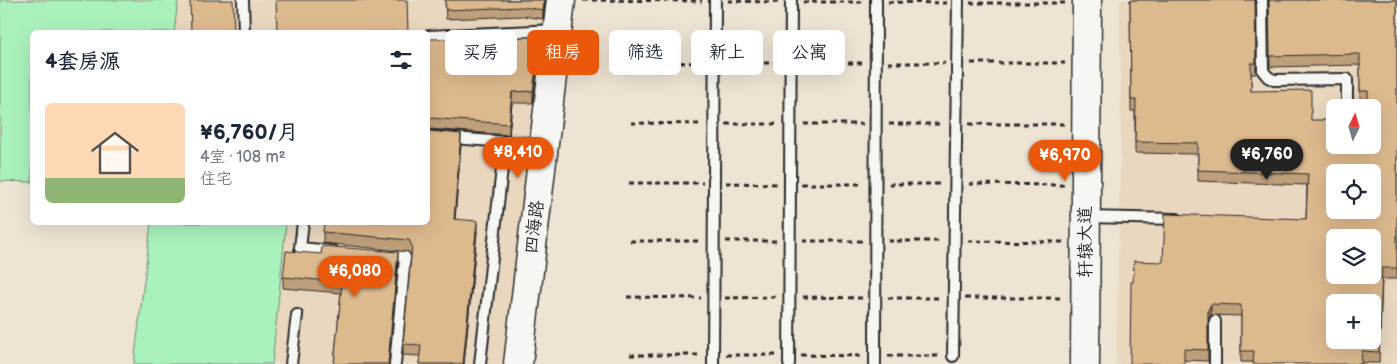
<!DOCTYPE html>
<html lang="zh">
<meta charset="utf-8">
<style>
:root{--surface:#fff;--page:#f2f2f3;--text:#1f2937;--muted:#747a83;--accent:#ea580c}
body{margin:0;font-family:"Balsamiq Sans","LXGW WenKai TC",sans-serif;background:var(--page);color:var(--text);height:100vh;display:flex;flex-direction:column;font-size:19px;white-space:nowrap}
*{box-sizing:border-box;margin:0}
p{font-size:16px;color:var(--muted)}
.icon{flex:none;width:28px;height:28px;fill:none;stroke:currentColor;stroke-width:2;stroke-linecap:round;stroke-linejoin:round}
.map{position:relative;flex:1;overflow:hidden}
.drawer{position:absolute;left:30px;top:30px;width:400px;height:195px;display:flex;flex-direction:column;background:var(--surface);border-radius:8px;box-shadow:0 5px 20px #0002}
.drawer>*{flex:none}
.top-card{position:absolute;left:445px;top:30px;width:475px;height:45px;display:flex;gap:10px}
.needle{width:32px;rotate:5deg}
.tools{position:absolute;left:1326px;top:99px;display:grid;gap:10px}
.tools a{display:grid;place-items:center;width:55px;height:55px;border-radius:8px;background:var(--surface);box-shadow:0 5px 20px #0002;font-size:25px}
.price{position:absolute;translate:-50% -42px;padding:0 11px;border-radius:18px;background:var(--accent);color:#fff;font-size:16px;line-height:32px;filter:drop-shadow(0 1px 2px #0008)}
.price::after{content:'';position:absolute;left:50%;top:30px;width:15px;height:11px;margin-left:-8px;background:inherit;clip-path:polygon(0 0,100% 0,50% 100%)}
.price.current{background:#222;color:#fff}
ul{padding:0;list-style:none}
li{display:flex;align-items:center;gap:15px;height:125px;padding:0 15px}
li span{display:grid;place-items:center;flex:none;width:140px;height:100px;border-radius:8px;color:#555}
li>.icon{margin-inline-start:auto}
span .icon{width:60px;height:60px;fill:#fffc;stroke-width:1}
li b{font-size:21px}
h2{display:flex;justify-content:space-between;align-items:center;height:60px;padding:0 15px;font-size:21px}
.chip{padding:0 18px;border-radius:8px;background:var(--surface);box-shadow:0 5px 20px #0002;font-size:18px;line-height:45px}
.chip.current{background:var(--accent);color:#fff}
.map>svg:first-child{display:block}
</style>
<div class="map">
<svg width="1397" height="364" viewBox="0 0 1397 364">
<rect width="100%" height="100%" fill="#eee4d4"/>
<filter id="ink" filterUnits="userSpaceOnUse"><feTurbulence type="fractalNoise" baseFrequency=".02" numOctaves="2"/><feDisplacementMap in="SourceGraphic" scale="10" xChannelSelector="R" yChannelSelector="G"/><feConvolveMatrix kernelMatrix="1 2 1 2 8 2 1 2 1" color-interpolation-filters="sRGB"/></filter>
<g filter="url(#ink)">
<!-- built -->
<path fill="#e9d7bf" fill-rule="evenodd" d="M178,0h370l-46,364h-230l14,-141 142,-1v-190h-254z
M1120,0h277v364h-281l5,-232zM1335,108h37v37h-37zM1335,172h37v38h-37zM1335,238h37v37h-37zM1335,302h37v38h-37z"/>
<!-- green -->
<path fill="#aaf1bd" stroke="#6a8e74" d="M0,0h178l-4,32h-142v150l-32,-1z
M151,223h135l-14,141h-138z"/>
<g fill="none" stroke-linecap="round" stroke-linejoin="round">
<!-- lane casing -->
<g stroke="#2b2b2b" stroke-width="14">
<path id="lane" d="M243,0l1,32
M1262,0l1,71 5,6 6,3 73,-1v29
M428,36l128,-6
M428,136l77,6 -25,222
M505,142l39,2
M1086,217l91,2
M303,222l-3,26 33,3
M385,255l20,2 -10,107
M953,356l5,-356
M291,364l6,-49
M713,364l2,-364
M789,364l2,-364
M875,364l1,-364
M1215,364v-43"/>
</g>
<!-- secondary casing -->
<g stroke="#2b2b2b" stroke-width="31">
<path id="secondary" d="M518,364l43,-364
M1085,364l2,-364"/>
</g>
<!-- path -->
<path stroke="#2b2b2b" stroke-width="3" stroke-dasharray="5 4" stroke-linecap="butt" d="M583,0l119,1
M728,1l51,1
M803,2h61
M888,2l59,1
M970,3h97
M635,62l67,1
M728,63h49
M803,63h59
M888,63h57
M971,63h94
M631,123l72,1
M726,124h52
M804,124h59
M889,124h54
M969,124h96
M629,183h74
M726,183l52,1
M801,184h62
M889,184h54
M969,184l96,1
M630,241h72
M726,241h51
M803,241h59
M888,241h54
M968,241l96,1
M627,297l74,1
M803,297l61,1
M725,298l51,-1
M888,298h53
M965,298h99
M630,355h69
M726,355h51
M801,355l61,1
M888,356h51"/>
<!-- lane -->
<use href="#lane" stroke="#f6f6f2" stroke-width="10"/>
<!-- secondary -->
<use href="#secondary" stroke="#f6f6f2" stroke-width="28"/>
</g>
<!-- wall -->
<path fill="#be9f7a" stroke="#2b2b2b" d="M445,0h100l-2,19 -20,-3 -77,3z
M1130,0h125l1,74h-5v17l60,29 61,25 -4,-43h-8v-37l-90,2 -1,-67h128v279h-15l-3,84 -138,-1v-46l-30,-1 -3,6v40l-24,-1 -51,-78 30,-20 143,-43 1,-34 -109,-4v-27l-63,-1v-42h-4z
M428,39l108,41 -3,23h-21l-3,32 -80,-6 -1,1z
M461,145l-6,74 22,13 -13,132h-45l1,-8 -17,-1v-11l8,-88 -2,-4 -86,-9v-11z
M398,263l-9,101h-55l7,-71 -58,-5v-11z"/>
<!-- shaded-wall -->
<path fill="#9b8263" stroke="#2b2b2b" d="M544,0h1l-2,19v-9z
M536,69v11l-3,23v-12z
M512,92v11l-3,32v-11z
M429,118v11l-1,1v-11z
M461,134v11l-7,85v-11z
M477,221v11l-13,132h-1z
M398,252v11l-9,101h-1z
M1211,304v11l-3,6v-11z"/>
<!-- building -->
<path fill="#ddb98e" stroke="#2b2b2b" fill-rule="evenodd" d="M190,0h43l1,32h-43z
M276,0h131l1,32h-131z
M445,0h99l-1,10 -20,-3 -77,3z
M1130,0h125l1,63h-5v28l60,-1v30h24v25h37v-37h-4v-17h-8v-37l-90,2 -1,-56h128v268h-15l-3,84 -17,-1 -1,13h-108l1,-13h-13v-46l-30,-1 -3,6v40l-24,-1v15h-54l1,-82h2l1,-21 29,1 2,-48 141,5 2,-45 -110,-4v-27l-63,-1 1,-42h-5zM1335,172h37v38h-37zM1335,238h37v37h-37zM1335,302h37v38h-37z
M535,37l1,32 -3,22 -21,1 -3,32 -80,-6 -1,1v-80z
M428,131l33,3 -7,85 23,2 -14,143h-44l2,-19 -18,-1 9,-98 -3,-6 -86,-8 1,-10h104z
M322,246l76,6 -10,112h-54l8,-82 -59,-5 3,-26 35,3z"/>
</g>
<g text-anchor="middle" stroke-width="5" stroke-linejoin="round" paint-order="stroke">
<!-- street labels -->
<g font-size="18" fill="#2b2b2b" stroke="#f6f6f2">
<text transform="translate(534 227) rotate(-83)" y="6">四海路</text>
<text transform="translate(1085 242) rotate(-90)" y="6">轩辕大道</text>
</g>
</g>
</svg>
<div class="tools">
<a><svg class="needle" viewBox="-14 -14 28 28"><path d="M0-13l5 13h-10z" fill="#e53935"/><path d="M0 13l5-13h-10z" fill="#747a83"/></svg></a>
<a><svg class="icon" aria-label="locate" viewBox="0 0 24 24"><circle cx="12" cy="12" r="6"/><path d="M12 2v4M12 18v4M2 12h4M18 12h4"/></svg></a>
<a><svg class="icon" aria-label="layers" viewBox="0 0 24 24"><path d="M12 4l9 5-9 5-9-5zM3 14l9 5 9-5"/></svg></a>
<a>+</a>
</div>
<b class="price" style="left:518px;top:179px">¥8,410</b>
<b class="price current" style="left:1267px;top:181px">¥6,760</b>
<b class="price" style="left:1065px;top:182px">¥6,970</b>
<b class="price" style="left:355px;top:298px">¥6,080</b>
<div class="top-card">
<a class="chip">买房</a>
<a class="chip current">租房</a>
<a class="chip">筛选</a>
<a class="chip">新上</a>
<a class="chip">公寓</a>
</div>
<section class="drawer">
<h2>4套房源<svg class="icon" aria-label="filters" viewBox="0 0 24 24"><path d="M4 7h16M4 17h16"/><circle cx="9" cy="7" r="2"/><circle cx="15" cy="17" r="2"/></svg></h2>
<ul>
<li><span style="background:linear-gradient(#ffd9b3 75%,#8fb573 0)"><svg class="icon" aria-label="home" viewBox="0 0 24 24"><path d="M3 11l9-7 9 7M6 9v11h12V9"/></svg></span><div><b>¥6,760/月</b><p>4室 · 108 m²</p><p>住宅</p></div></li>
</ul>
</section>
</div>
